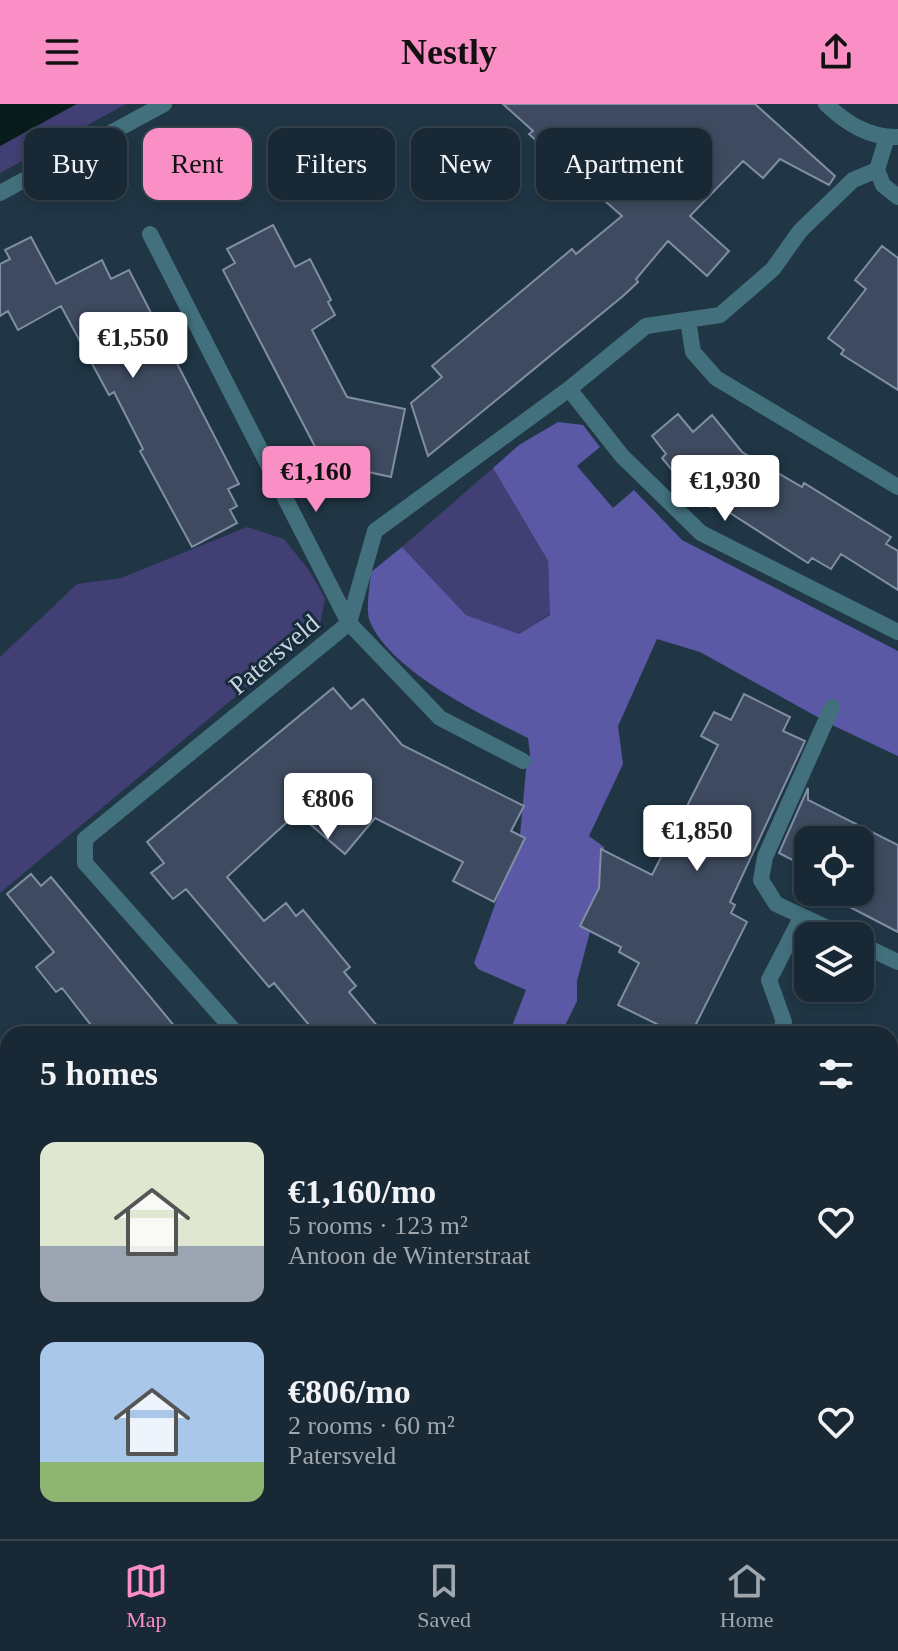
<!DOCTYPE html>
<meta charset="utf-8">
<style>
:root{--surface:#182834;--page:#253440;--text:#f1f3f6;--muted:#9fa6ac;--line:#36444f;--accent:#fa8fc6}
body{margin:0;font-family:"Times New Roman",serif;background:var(--page);color:var(--text);height:100vh;display:flex;flex-direction:column;font-size:30px;white-space:nowrap}
*{box-sizing:border-box;margin:0}
p{font-size:26px;color:var(--muted)}
.icon{flex:none;width:44px;height:44px;fill:none;stroke:currentColor;stroke-width:2;stroke-linecap:round;stroke-linejoin:round}
.map{position:relative;flex:1;overflow:hidden}
.sheet{position:absolute;left:0px;top:922px;width:898px;height:514px;display:flex;flex-direction:column;background:var(--surface);border-radius:24px 24px 0 0;box-shadow:0 4px 12px #0003,0 0 0 2px var(--line)}
.sheet>*{flex:none}
.guide{position:absolute;left:24px;top:24px;width:850px;height:72px;display:flex;gap:16px}
.controls{position:absolute;left:794px;top:722px;display:grid;gap:16px}
.controls a{display:grid;place-items:center;width:80px;height:80px;border-radius:16px;background:var(--surface);box-shadow:0 4px 12px #0003,0 0 0 2px var(--line);font-size:40px}
.price{position:absolute;translate:-50% -68px;padding:0 18px;border-radius:8px;background:#fff;color:#222;font-size:26px;line-height:52px;filter:drop-shadow(0 2px 4px #0008)}
.price::after{content:'';position:absolute;left:50%;top:48px;width:24px;height:18px;margin-left:-12px;background:inherit;clip-path:polygon(0 0,100% 0,50% 100%)}
.price.on{background:var(--accent);color:#111}
ul{padding:0;list-style:none}
li{display:flex;align-items:center;gap:24px;height:200px;padding:0 40px}
li span{display:grid;place-items:center;flex:none;width:224px;height:160px;border-radius:16px;color:#555}
li>.icon{margin-inline-start:auto}
span .icon{width:96px;height:96px;fill:#fffc;stroke-width:1}
li b{font-size:34px}
h2{display:flex;justify-content:space-between;align-items:center;height:96px;padding:0 40px;font-size:34px}
.chip{padding:0 28px;border-radius:16px;background:var(--surface);box-shadow:0 4px 12px #0003,0 0 0 2px var(--line);font-size:28px;line-height:72px}
.chip.on{background:var(--accent);color:#111}
header{display:flex;justify-content:space-between;align-items:center;height:104px;padding:0 40px;background:var(--accent);color:#111;font-size:36px;font-weight:800}
.menu{display:flex;justify-content:space-around;align-items:center;height:112px;border-top:2px solid var(--line);background:var(--surface);font-size:22px;color:var(--muted)}
.menu a{display:grid;justify-items:center;gap:4px}
.menu .on{color:var(--accent)}
.map>svg:first-child{display:block}
</style>
<header><svg class="icon" aria-label="menu" viewBox="0 0 24 24"><path d="M4 6h16M4 12h16M4 18h16"/></svg>Nestly<svg class="icon" aria-label="share" viewBox="0 0 24 24"><path d="M12 15V3M7 8l5-5 5 5M5 13v7h14v-7"/></svg></header>
<div class="map">
<svg width="898" height="1435" viewBox="0 0 898 1435">
<rect width="100%" height="100%" fill="#203645"/>
<!-- built -->
<path fill="#224053" d="M0,1074l8,10v344h281l5,7h-294z"/>
<!-- green -->
<path fill="#413f73" d="M77,0h49l-126,69v-27z
M493,364l55,93 2,53 -31,20 -53,-19 -64,-68z
M247,423l37,12 25,31 16,28 -5,28 -320,267v-236l77,-73 44,-6z"/>
<!-- forest -->
<path fill="#5b58a5" d="M558,318l25,3 17,22 -23,19 36,42 21,-18 48,50 216,111v105l-66,-31 -132,-73 -43,-13 -39,87 5,38 -34,72 15,11v32l-27,102v20l-16,33h-52l17,-44 -48,-21 -4,-6 46,-128 6,-65 4,-16 -2,-16c-46,-23 -136,-66 -158,-116 -5,-12 0,-36 1,-50l31,-25 64,68 53,19 31,-19 -2,-54 -55,-93 26,-23z"/>
<!-- water -->
<path fill="#091b1b" d="M0,0h76l-76,42z"/>
<!-- building -->
<path fill="#3e4a5f" stroke="#808ea5" stroke-width="2" d="M503,0h252l80,72 -6,9 -49,-26 -17,19 -20,-17 -53,55 39,35 -22,25 -39,-35 -32,38 2,3 -15,14 -195,160 -17,-53 31,-26 -10,-11 140,-117 4,5 46,-38 -93,-82 4,-3z
M273,121l22,42 15,-8 21,41 -3,2 7,13 -23,15 35,67 58,12 -14,68 -68,-15 -100,-192 12,-7 -8,-14z
M31,133l25,47 46,-24 9,19 18,-9 110,214 -11,5 9,17 -7,4 7,13 -45,24 -52,-96 3,-2 -29,-57 -5,3 -48,-89 -43,24 -10,-19 -8,5v-52l10,-5 -5,-9z
M882,142l16,12v132l-57,-36 3,-4 -16,-12 38,-49 -11,-9z
M678,310l15,18 19,-17 30,37 60,35 2,-4 87,54 -5,7 12,7v39l-57,-36 -10,15 -19,-11 -4,5 -92,-59 -5,3 -15,-17 -4,4 -30,-36 4,-4 -14,-18z
M333,584l18,21 12,-10 39,46 122,61 -13,25 14,7 -31,64 -41,-21 10,-19 -88,-44 -30,36 -48,-41 -70,64 37,44 22,-18 10,13 7,-6 47,57 -6,5 12,14 -7,6 35,42h-72l-3,-9 -35,-42 -5,4 -83,-98 -13,10 -22,-26 13,-10 -17,-21z
M744,590l46,23 -7,14 22,10 -75,161 5,3 -4,8 16,9 -56,112h-14l-59,-29 21,-42 -20,-11 2,-5 -41,-21 19,-38 2,-39 51,26 66,-130 -17,-9 13,-24 17,8z
M808,684v12l90,45v87l-56,-29 5,-11h13v-52h-52v28l-29,-15z
M31,770l10,12 10,-9 130,157h-83l-36,-46 -6,4 -20,-25 18,-15 -47,-58z"/>
<g fill="none" stroke-linecap="round" stroke-linejoin="round">
<!-- service -->
<path stroke="#42717d" stroke-width="16" d="M688,216l5,32 23,26 182,109"/>
<!-- minor -->
<path stroke="#42717d" stroke-width="16" d="M826,0c20,19 43,34 72,33
M887,33l-10,33 6,15 15,12
M0,89l164,-89
M150,130l199,389 91,95 83,43
M569,285l53,67 79,77 197,99
M802,812l-26,-12 -15,-24 4,-23 67,-150
M860,840l38,18
M237,930l-152,-171v-24l264,-216 26,-92 194,-142 77,-63 74,-11 53,-46 27,-38 53,-51 24,-10
M778,930l6,-12 -15,-42 33,-64 42,20
M0,1130l8,9
M285,1428l6,7
M659,1435l3,-7"/>
</g>
<g text-anchor="middle" stroke-width="6" stroke-linejoin="round" paint-order="stroke">
<!-- street labels -->
<g font-size="26" fill="#c8d5df" stroke="#162c3b">
<text transform="translate(274 550) rotate(-40)" y="9">Patersveld</text>
</g>
</g>
</svg>
<div class="controls">
<a><svg class="icon" aria-label="locate" viewBox="0 0 24 24"><circle cx="12" cy="12" r="6"/><path d="M12 2v4M12 18v4M2 12h4M18 12h4"/></svg></a>
<a><svg class="icon" aria-label="layers" viewBox="0 0 24 24"><path d="M12 4l9 5-9 5-9-5zM3 14l9 5 9-5"/></svg></a>
</div>
<b class="price" style="left:133px;top:276px">€1,550</b>
<b class="price on" style="left:316px;top:410px">€1,160</b>
<b class="price" style="left:725px;top:419px">€1,930</b>
<b class="price" style="left:328px;top:737px">€806</b>
<b class="price" style="left:697px;top:769px">€1,850</b>
<div class="guide">
<a class="chip">Buy</a>
<a class="chip on">Rent</a>
<a class="chip">Filters</a>
<a class="chip">New</a>
<a class="chip">Apartment</a>
</div>
<section class="sheet">
<h2>5 homes<svg class="icon" aria-label="filters" viewBox="0 0 24 24"><path d="M4 7h16M4 17h16"/><circle cx="9" cy="7" r="2"/><circle cx="15" cy="17" r="2"/></svg></h2>
<ul>
<li><span style="background:linear-gradient(#dfe7d0 65%,#9aa5b1 0)"><svg class="icon" aria-label="home" viewBox="0 0 24 24"><path d="M3 11l9-7 9 7M6 9v11h12V9"/></svg></span><div><b>€1,160/mo</b><p>5 rooms · 123 m²</p><p>Antoon de Winterstraat</p></div><svg class="icon" aria-label="heart" viewBox="0 0 24 24"><path d="M12 20l-8-8c-3-5 5-10 8-4 3-6 11-1 8 4z"/></svg></li>
<li><span style="background:linear-gradient(#a9c7e8 75%,#8fb573 0)"><svg class="icon" aria-label="home" viewBox="0 0 24 24"><path d="M3 11l9-7 9 7M6 9v11h12V9"/></svg></span><div><b>€806/mo</b><p>2 rooms · 60 m²</p><p>Patersveld</p></div><svg class="icon" aria-label="heart" viewBox="0 0 24 24"><path d="M12 20l-8-8c-3-5 5-10 8-4 3-6 11-1 8 4z"/></svg></li>
</ul>
</section>
</div>
<nav class="menu">
<a class="on"><svg class="icon" aria-label="map" viewBox="0 0 24 24"><path d="M3 6l6-2 6 2 6-2v14l-6 2-6-2-6 2zM9 4v14M15 6v14"/></svg>Map</a>
<a><svg class="icon" aria-label="saved" viewBox="0 0 24 24"><path d="M7 4h10v16l-5-4-5 4z"/></svg>Saved</a>
<a><svg class="icon" aria-label="home" viewBox="0 0 24 24"><path d="M3 11l9-7 9 7M6 9v11h12V9"/></svg>Home</a>
</nav>
